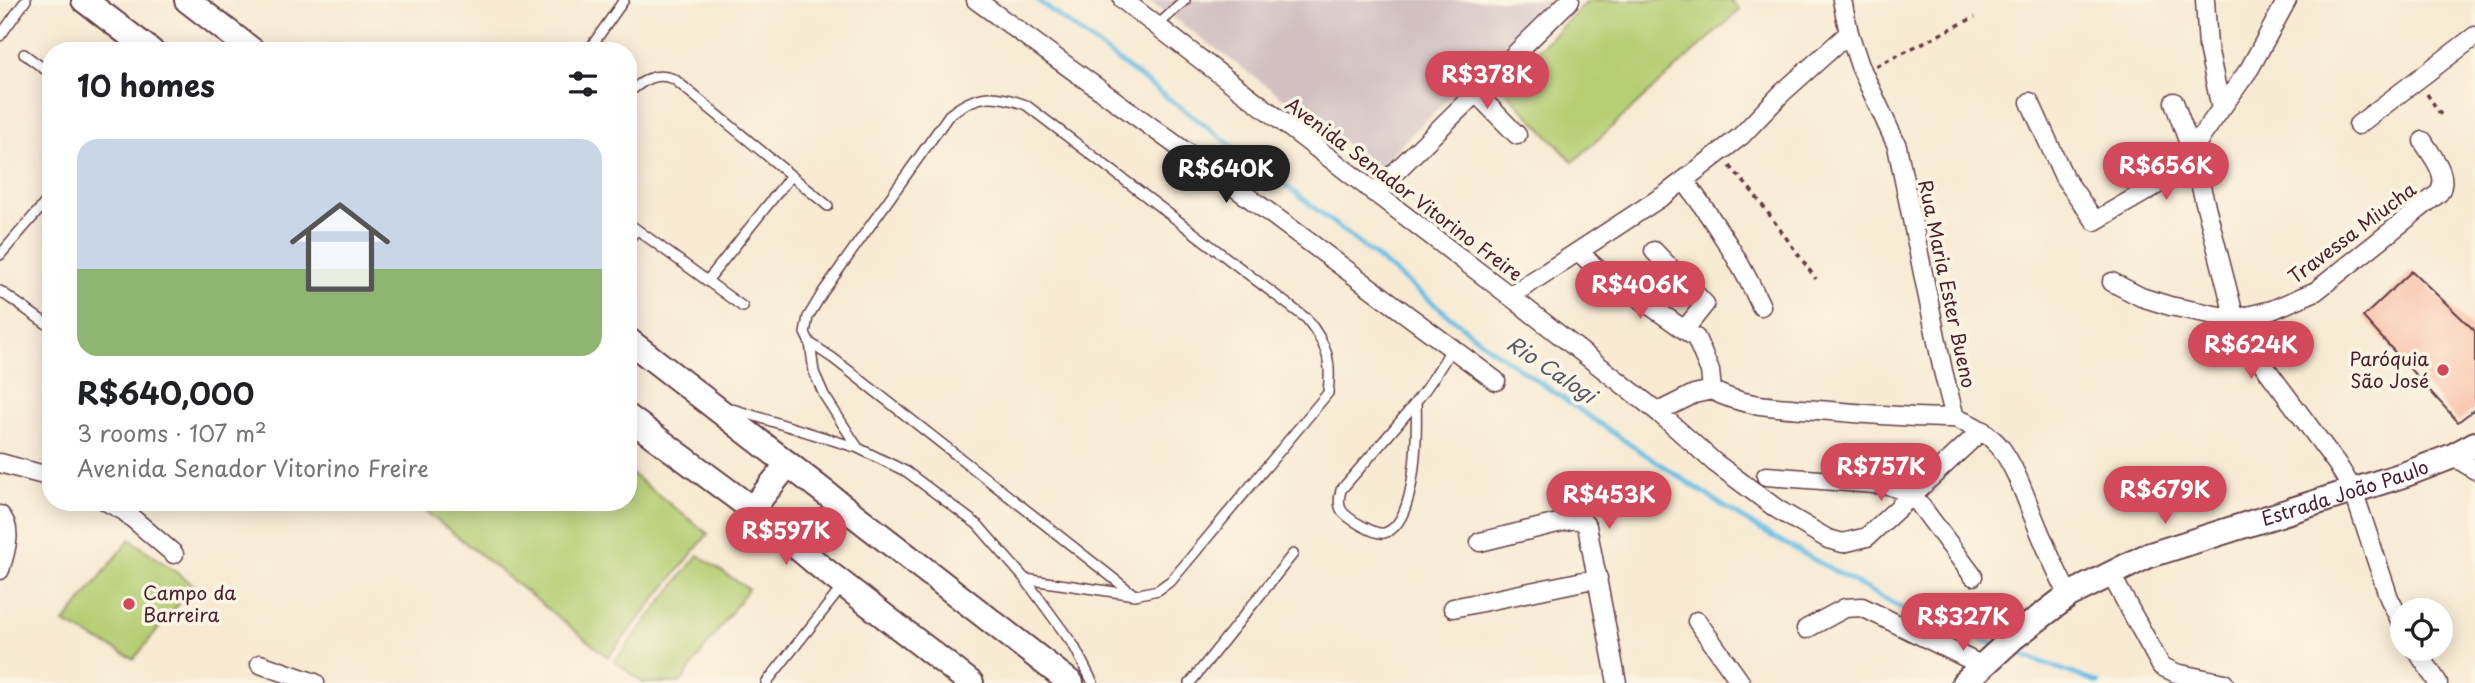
<!DOCTYPE html>
<meta charset="utf-8">
<style>
:root{--surface:#fff;--page:#f6f6f6;--text:#202124;--muted:#757577;--line:#e0e0e0;--accent:#d1495b}
body{margin:0;font-family:"Playpen Sans",sans-serif;background:var(--page);color:var(--text);height:100vh;display:flex;flex-direction:column;font-size:26px;white-space:nowrap}
*{box-sizing:border-box;margin:0}
p{font-size:23px;color:var(--muted)}
.icon{flex:none;width:38px;height:38px;fill:none;stroke:currentColor;stroke-width:2;stroke-linecap:round;stroke-linejoin:round}
.map{position:relative;flex:1;overflow:hidden}
.drawer{position:absolute;left:42px;top:42px;width:595px;height:469px;display:flex;flex-direction:column;background:var(--surface);border-radius:28px;box-shadow:0 4px 18px #0003}
.drawer>*{flex:none}
.tools{position:absolute;left:2390px;top:598px;display:grid;gap:14px}
.tools a{display:grid;place-items:center;width:63px;height:63px;border-radius:50%;background:var(--surface);box-shadow:0 4px 18px #0003;font-size:35px}
.price{position:absolute;translate:-50% -60px;padding:0 16px;border-radius:24px;background:var(--accent);color:#fff;font-size:23px;line-height:46px;filter:drop-shadow(0 2px 4px #0008)}
.price::after{content:'';position:absolute;left:50%;top:42px;width:21px;height:16px;margin-left:-10px;background:inherit;clip-path:polygon(0 0,100% 0,50% 100%)}
.price.active{background:#222;color:#fff}
ul{padding:0;list-style:none}
li{display:grid;align-content:center;gap:14px;height:371px;padding:0 35px}
li+li{border-top:2px solid var(--line)}
li span{display:grid;place-items:center;height:217px;border-radius:21px;color:#555}
li>.icon{margin-inline-start:auto}
span .icon{width:126px;height:126px;fill:#fffc;stroke-width:1}
li b{font-size:30px}
h2{display:flex;justify-content:space-between;align-items:center;height:84px;padding:0 35px;font-size:30px}
.map>svg:first-child{display:block}
</style>
<div class="map">
<svg width="2475" height="683" viewBox="0 0 2475 683">
<rect width="100%" height="100%" fill="#fcf5e5"/>
<filter id="ink" filterUnits="userSpaceOnUse"><feTurbulence type="fractalNoise" baseFrequency=".0143" numOctaves="2"/><feDisplacementMap in="SourceGraphic" scale="14" xChannelSelector="R" yChannelSelector="G"/><feConvolveMatrix kernelMatrix="1 2 1 2 8 2 1 2 1" color-interpolation-filters="sRGB"/></filter>
<filter id="wash" filterUnits="userSpaceOnUse"><feTurbulence type="fractalNoise" baseFrequency=".00686" numOctaves="4" result="noise"/><feDisplacementMap in="SourceGraphic" scale="28" xChannelSelector="R" yChannelSelector="G"/><feGaussianBlur stdDeviation="1.57" result="paint"/><feColorMatrix in="noise" values="0 0 0 0 0 0 0 0 0 0 0 0 0 0 0 0 0 1.4 0 .05"/><feComposite in="paint" operator="in"/></filter>
<g filter="url(#wash)">
<rect width="100%" height="100%" fill="#f8ead3"/>
<!-- industrial -->
<path fill="#d2bfc1" d="M1149,0h401l-172,167z"/>
<!-- green -->
<path fill="#b5ce73" stroke="#80764f" stroke-width="2" d="M1589,0h141l10,10 -167,152 -72,-76z
M628,471l80,63 -100,123 -194,-155h214z
M130,539l64,46 -60,74 -70,-36z
M698,555l50,34 -68,94h-37l-28,-22z"/>
<g fill="none" stroke-linecap="round" stroke-linejoin="round">
<!-- stream -->
<path stroke="#68bee5" stroke-width="5" d="M1037,0l269,201 182,146 143,98 126,83 148,82 91,35
M2009,650l89,33"/>
</g>
<g id="blocks">
<!-- building -->
<path fill="#f8b096" d="M2412,271l63,60v78l-17,13 -95,-105z"/>
</g>
</g>
<g filter="url(#ink)">
<use href="#blocks" fill-opacity="0" stroke="#643d44" stroke-width="2"/>
<g fill="none" stroke-linecap="round" stroke-linejoin="round">
<!-- service casing -->
<g stroke="#643d44" stroke-width="12">
<path id="service" d="M1158,25l27,-25
M0,36l26,-36
M588,51l36,-51
M24,54l27,20
M628,93c15,-12 26,-22 46,-14l154,127
M628,223l115,84
M628,241l8,-11
M0,255l51,-59
M707,281l83,-104
M0,291l51,36
M810,343l24,16 298,234
M1416,401c1,27 2,123 -32,132 -9,2 -36,-14 -42,-22 -4,-6 -3,-14 -1,-21 38,-45 82,-89 110,-141
M729,408l129,40 49,24 71,53 47,54 49,67 19,37
M858,448l-34,-53 -10,-23 -4,-29 -5,-10 3,-16 15,-25 126,-177c28,-22 45,-22 77,-10l281,214c20,26 25,41 21,74l-156,187 -14,10 -23,5 -110,-16
M766,683l77,-97
M1190,683l103,-129"/>
</g>
<!-- minor casing -->
<g stroke="#643d44" stroke-width="21">
<path id="minor" d="M976,0l294,213 226,168
M1123,0l387,296 148,116 56,50 63,47 51,30 15,4 24,-6 115,-107
M1842,0l7,33 11,33 37,80 46,225 12,47c18,6 32,14 45,29 15,20 24,46 33,69 11,27 22,54 36,79
M2205,0l3,47 13,62
M1477,94l40,41
M2030,102l34,75 31,44 79,-46 76,-107 37,-68
M2174,102l18,50 43,167 9,20 93,125 16,26 36,108 14,28
M2358,125l117,-89
M1684,180c30,41 56,80 77,126
M1374,193l196,-193
M1654,251l51,53 -20,25
M1579,252l16,15 101,71 14,33 2,19
M2112,282l29,15 29,9 65,13 37,-9 44,-19 123,-98c11,-18 -7,-36 -16,-52
M1510,296l156,-102 75,-58 41,-43 67,-60
M1658,412l36,-18 18,-4c32,18 70,17 106,20 46,4 91,8 137,8
M2453,456l22,14
M0,463l51,14
M1766,476l122,9 24,9 61,82
M107,502l17,9 50,43
M0,515c14,14 5,38 0,55
M1480,542l94,-23 8,2 5,5 30,157
M2110,573l51,93 15,7 48,10
M1453,608l145,-30
M1697,621l44,62
M1806,629l39,-21 17,-1 121,59
M2416,649l22,34
M260,664l55,19"/>
</g>
<!-- secondary casing -->
<g stroke="#643d44" stroke-width="28">
<g id="secondary">
<path d="M84,0l67,51"/>
<path d="M187,0l66,51"/>
<path d="M628,340l443,343"/>
<path d="M628,417l124,92 70,59 149,115"/>
<path d="M752,509l36,-45"/>
<path id="s1" d="M1964,683l50,-46 55,-42 78,-39 259,-82 47,-18 22,-12"/>
</g>
</g>
<!-- path -->
<path stroke="#643d44" stroke-width="3.5" stroke-dasharray="5 5" stroke-linecap="butt" d="M1876,66l99,-49
M2427,94l16,24
M1730,166l25,29 61,84"/>
<!-- service -->
<use href="#service" stroke="#fff" stroke-width="9"/>
<!-- minor -->
<use href="#minor" stroke="#fff" stroke-width="18"/>
<!-- secondary -->
<use href="#secondary" stroke="#fff" stroke-width="24"/>
</g>
</g>
<!-- markers -->
<g fill="#d1495b" stroke="#fcf5e5" stroke-width="2.5">
<circle cx="2443" cy="370" r="7"/>
<circle cx="129" cy="604" r="7"/>
</g>
<g text-anchor="middle" stroke-width="7" stroke-linejoin="round" paint-order="stroke">
<!-- street labels -->
<g font-size="19" fill="#4a1f2b" stroke="#fcf5e5">
<text transform="translate(1404 189) rotate(37)" y="7">Avenida Senador Vitorino Freire</text>
<text transform="translate(2352 233) rotate(-37)" y="7">Travessa Miucha</text>
<text transform="translate(1947 284) rotate(78)" y="7">Rua Maria Ester Bueno</text>
<text dy="7" stroke="none"><textPath href="#s1" startOffset="432">Estrada João Paulo</textPath></text>
</g>
<!-- poi labels -->
<g font-size="19" fill="#4a1f2b" stroke="#fcf5e5" text-anchor="end">
<text x="2429" y="366">Paróquia<tspan x="2429" dy="22">São José</tspan></text>
<text x="143" y="600" text-anchor="start">Campo da<tspan x="143" dy="22">Barreira</tspan></text>
</g>
<!-- water labels -->
<g font-size="21" font-style="italic" fill="#54576c" stroke="#fcf5e5">
<text transform="translate(1551 370) rotate(34)" y="7">Rio Calogi</text>
</g>
</g>
</svg>
<div class="tools">
<a><svg class="icon" aria-label="locate" viewBox="0 0 24 24"><circle cx="12" cy="12" r="6"/><path d="M12 2v4M12 18v4M2 12h4M18 12h4"/></svg></a>
</div>
<b class="price" style="left:1487px;top:111px">R$378K</b>
<b class="price" style="left:2166px;top:202px">R$656K</b>
<b class="price active" style="left:1226px;top:205px">R$640K</b>
<b class="price" style="left:1640px;top:321px">R$406K</b>
<b class="price" style="left:2251px;top:381px">R$624K</b>
<b class="price" style="left:1881px;top:503px">R$757K</b>
<b class="price" style="left:2165px;top:526px">R$679K</b>
<b class="price" style="left:1609px;top:531px">R$453K</b>
<b class="price" style="left:786px;top:567px">R$597K</b>
<b class="price" style="left:1963px;top:653px">R$327K</b>
<section class="drawer">
<h2>10 homes<svg class="icon" aria-label="filters" viewBox="0 0 24 24"><path d="M4 7h16M4 17h16"/><circle cx="9" cy="7" r="2"/><circle cx="15" cy="17" r="2"/></svg></h2>
<ul>
<li><span style="background:linear-gradient(#c9d6e8 60%,#8fb573 0)"><svg class="icon" aria-label="home" viewBox="0 0 24 24"><path d="M3 11l9-7 9 7M6 9v11h12V9"/></svg></span><div><b>R$640,000</b><p>3 rooms · 107 m²</p><p>Avenida Senador Vitorino Freire</p></div></li>
</ul>
</section>
</div>
